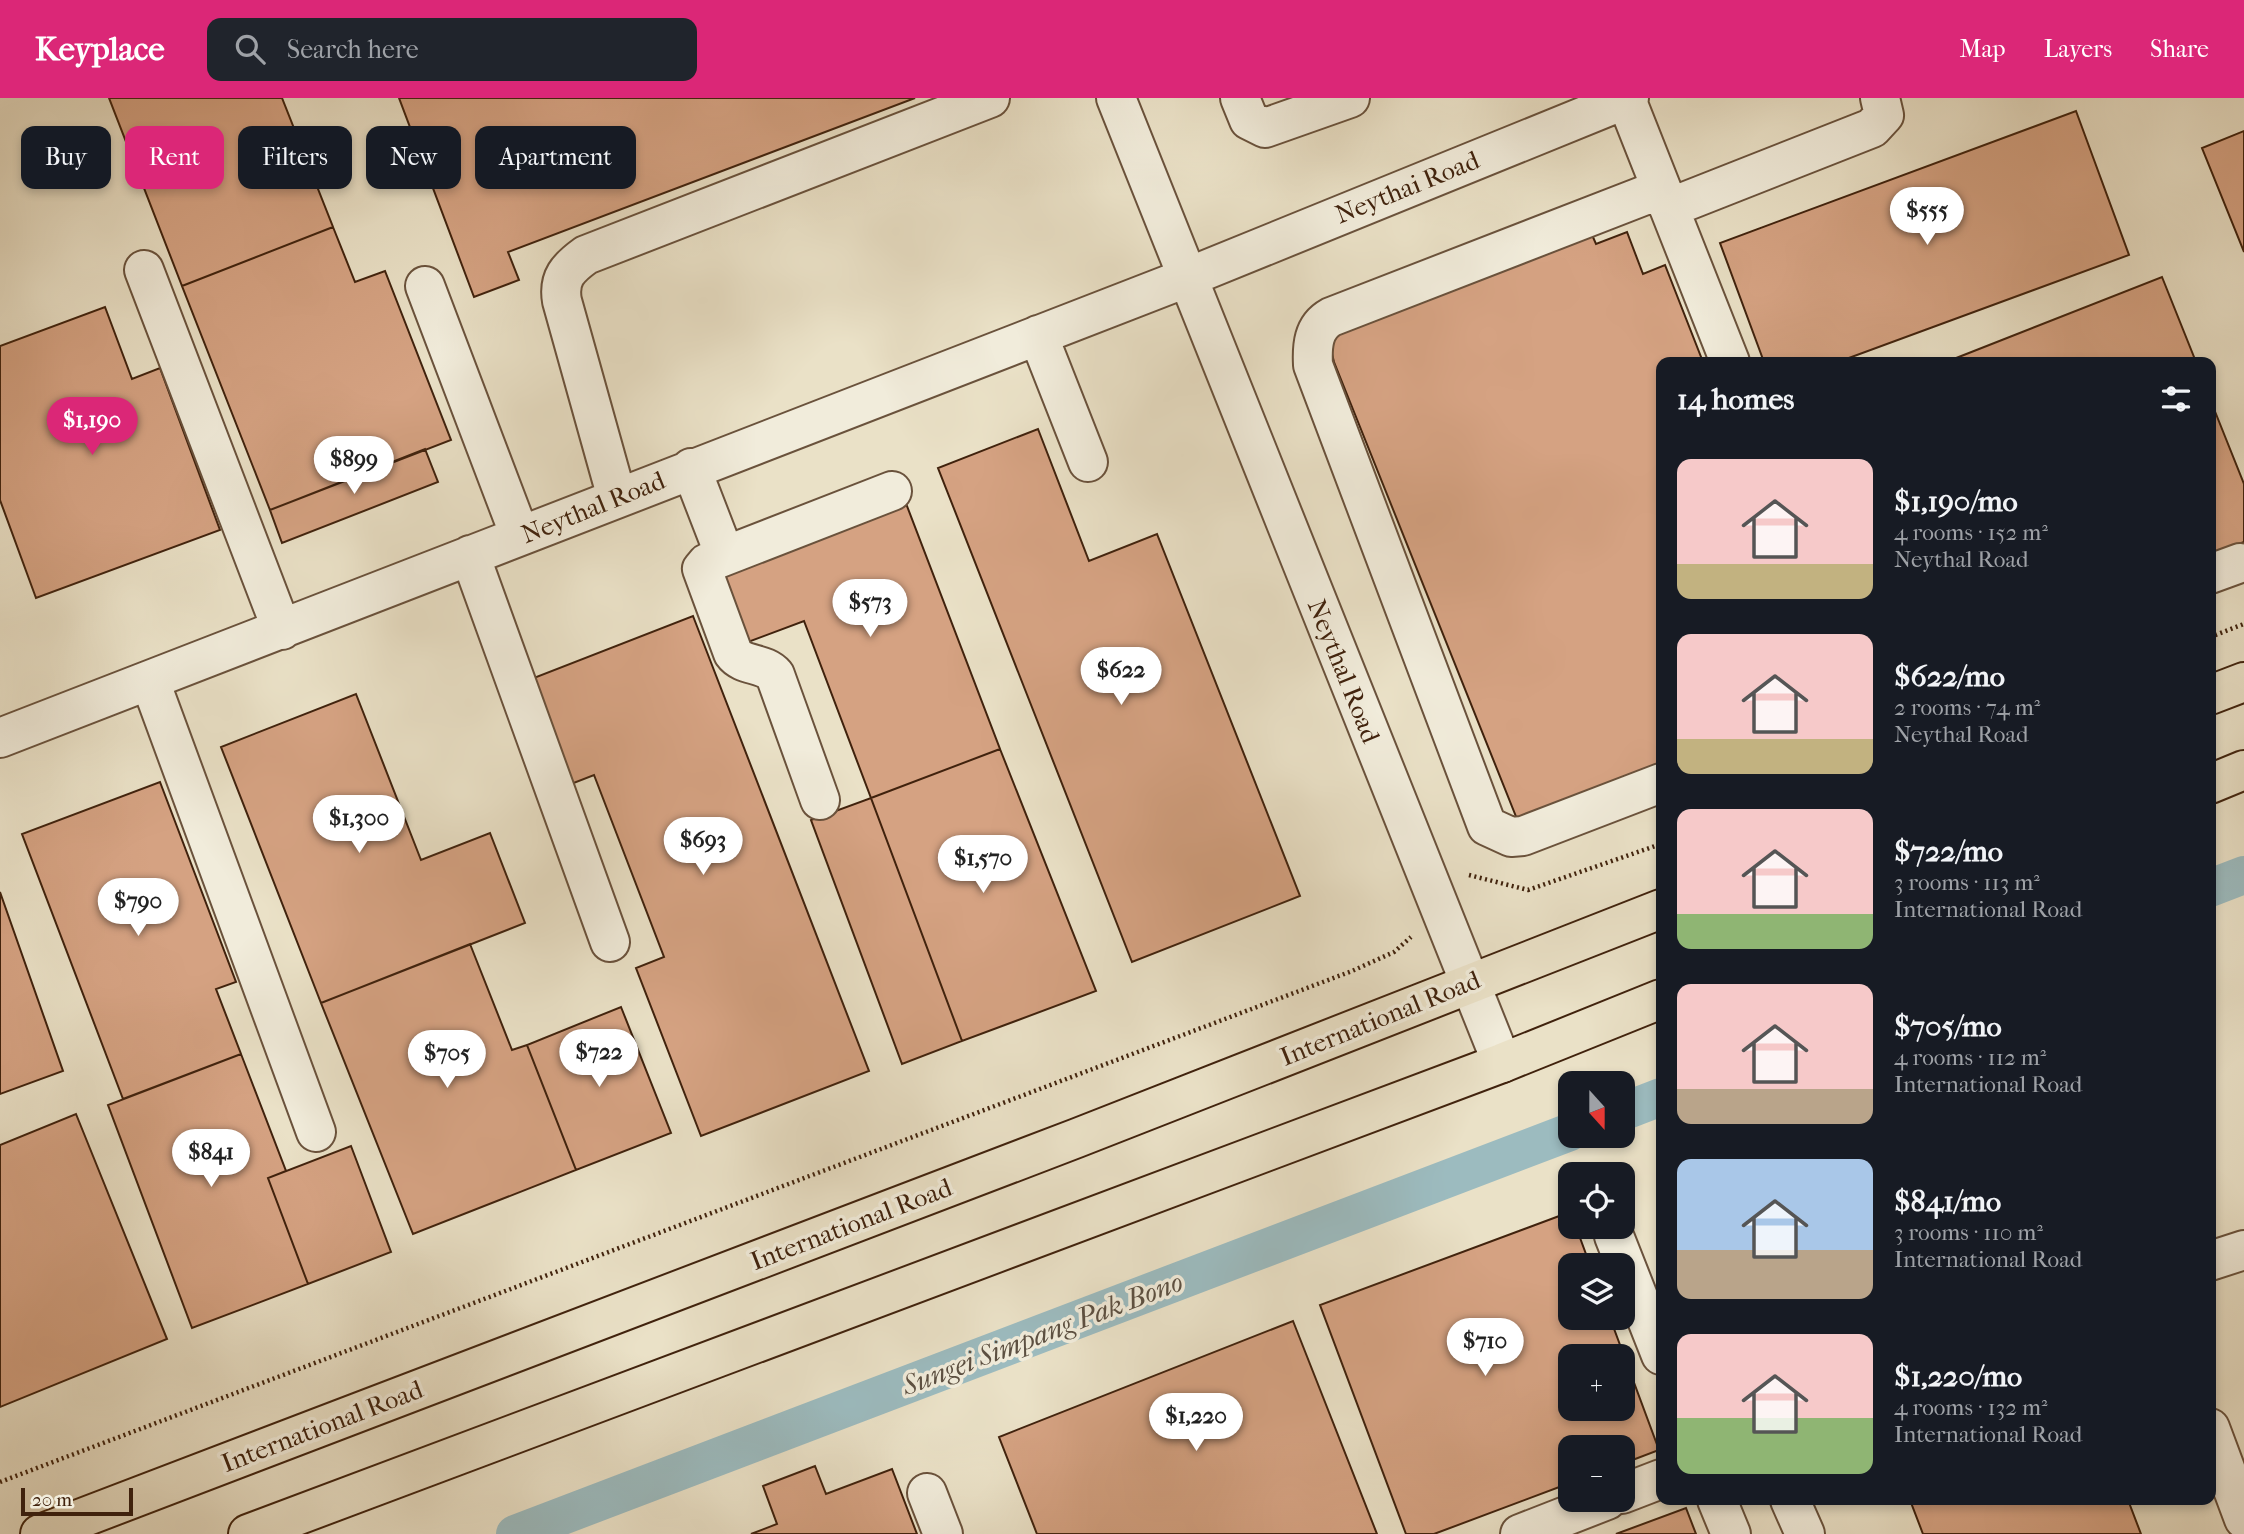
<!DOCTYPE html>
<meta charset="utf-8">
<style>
:root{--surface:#171b24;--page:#20242c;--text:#f1f3f6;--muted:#9ea1a6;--accent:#db2777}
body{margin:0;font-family:"IM FELL French Canon",serif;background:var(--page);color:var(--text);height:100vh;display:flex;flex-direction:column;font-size:26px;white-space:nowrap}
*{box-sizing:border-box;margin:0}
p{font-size:23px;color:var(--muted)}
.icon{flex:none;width:38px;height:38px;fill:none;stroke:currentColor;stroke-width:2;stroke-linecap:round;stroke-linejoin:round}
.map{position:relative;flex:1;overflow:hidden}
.details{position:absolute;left:1656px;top:259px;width:560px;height:1148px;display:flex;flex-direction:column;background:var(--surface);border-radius:14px;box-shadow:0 4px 10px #0003}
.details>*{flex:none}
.banner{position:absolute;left:21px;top:28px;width:665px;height:63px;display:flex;gap:14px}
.needle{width:46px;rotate:159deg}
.buttons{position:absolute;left:1558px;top:973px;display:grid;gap:14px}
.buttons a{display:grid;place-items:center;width:77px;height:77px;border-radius:14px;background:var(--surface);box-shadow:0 4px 10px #0003;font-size:35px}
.scale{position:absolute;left:21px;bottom:18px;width:112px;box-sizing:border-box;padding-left:7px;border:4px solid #40220d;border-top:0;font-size:19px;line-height:24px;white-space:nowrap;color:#40220d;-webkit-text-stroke:5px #f1ecdb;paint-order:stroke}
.price{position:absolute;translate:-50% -60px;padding:0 16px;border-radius:24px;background:#fff;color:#222;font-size:23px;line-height:46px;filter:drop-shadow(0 2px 4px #0008)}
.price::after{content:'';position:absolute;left:50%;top:42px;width:21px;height:16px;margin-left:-10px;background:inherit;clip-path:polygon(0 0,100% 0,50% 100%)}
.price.on{background:var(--accent);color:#fff}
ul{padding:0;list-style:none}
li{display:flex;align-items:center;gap:21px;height:175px;padding:0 21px}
li span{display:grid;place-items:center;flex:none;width:196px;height:140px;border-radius:14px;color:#555}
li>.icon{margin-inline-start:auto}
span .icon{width:84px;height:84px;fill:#fffc;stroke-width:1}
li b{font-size:30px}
h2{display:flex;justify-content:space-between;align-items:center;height:84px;padding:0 21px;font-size:30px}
.chip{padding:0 24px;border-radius:14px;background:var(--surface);box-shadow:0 4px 10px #0003;font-size:24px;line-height:63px}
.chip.on{background:var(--accent);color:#fff}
header{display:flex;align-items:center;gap:42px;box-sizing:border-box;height:98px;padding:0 35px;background:var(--accent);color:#fff}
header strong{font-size:33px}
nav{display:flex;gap:38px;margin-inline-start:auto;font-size:24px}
.search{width:490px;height:63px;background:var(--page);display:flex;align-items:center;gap:18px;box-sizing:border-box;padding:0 24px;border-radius:14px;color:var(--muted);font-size:26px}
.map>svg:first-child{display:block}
</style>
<header>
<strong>Keyplace</strong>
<div class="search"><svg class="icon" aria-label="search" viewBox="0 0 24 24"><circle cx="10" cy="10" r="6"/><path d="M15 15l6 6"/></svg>Search here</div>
<nav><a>Map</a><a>Layers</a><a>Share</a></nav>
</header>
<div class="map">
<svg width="2244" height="1436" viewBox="0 0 2244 1436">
<rect width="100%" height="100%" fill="#eae1c7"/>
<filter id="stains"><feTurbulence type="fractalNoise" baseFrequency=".00286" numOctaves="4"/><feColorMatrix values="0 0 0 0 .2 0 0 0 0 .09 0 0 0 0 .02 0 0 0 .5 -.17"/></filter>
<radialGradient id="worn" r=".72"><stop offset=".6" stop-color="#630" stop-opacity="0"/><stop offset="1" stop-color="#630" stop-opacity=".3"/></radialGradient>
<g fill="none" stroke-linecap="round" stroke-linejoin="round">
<!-- canal -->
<path stroke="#9cbbbf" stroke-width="38" d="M2210,790l34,-13
M1622,1014l39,-15
M515,1436l1055,-402"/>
</g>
<!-- building -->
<path fill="#d5a282" stroke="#40220d" stroke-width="2" fill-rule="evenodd" d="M109,0h173l51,129 -151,59z
M399,0h516l-407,154 11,28 -45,17z
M2076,13l53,144 -291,107h-74l-44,-119z
M2244,33v121l-42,-104z
M333,129l22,55 30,-11 66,169 -181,70 -88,-224z
M1589,130l7,16 31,-12 16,42 22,-9 38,97h-42v405l-142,57 -185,-462 -4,-16 11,-17z
M2162,179l34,85h-250z
M105,209l27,72 28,-11 60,162 -184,68 -36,-98v-154z
M2210,301l34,85v58l-34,13z
M1038,331l51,132 68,-27 143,362 -168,66 -194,-494z
M425,351l13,33 -156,61 -12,-33z
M902,395l98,256 -129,49 -67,-177 -64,24 -30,-78z
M693,518l176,455 -168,65 -65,-168 28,-11 -70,-182 -28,11 -40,-105z
M356,596l65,166 69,-27 35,90 -204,80 -100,-256z
M1000,651l96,242 -134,50 -91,-243z
M160,684l76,200 -20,7 25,65 -118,45 -101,-265z
M871,700l91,243 -60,23 -91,-244z
M0,794l63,179 -63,23z
M470,846l42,106 15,-5 49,125 -163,64 -92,-231z
M621,909l50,126 -95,37 -49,-125z
M241,956l45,117 -18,7 40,106 -116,44 -84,-223z
M76,1016l91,225 -167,68v-262z
M351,1048l40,106 -83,32 -40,-106z
M1570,1114v15h6l14,38h-20v53h40l49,132 -37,14v-17h-52v36l-136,51h-28l-86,-229zM1570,1258h52v53h-52z
M1293,1223l84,213h-340l-38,-97z
M815,1368l11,28 66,-25 25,65h-166l26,-10 -14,-38z
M1910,1402h218l13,34h-218z
M1686,1410l10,26h-80z"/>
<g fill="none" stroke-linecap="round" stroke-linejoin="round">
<!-- minor casing -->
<g stroke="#6a523c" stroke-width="42">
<path id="minor" d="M1116,0l386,965
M1240,0l9,22 16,8 85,-30
M1626,1l104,263
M1669,110l203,-80 12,-13 -4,-17
M144,172l138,360
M425,188l95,250
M1038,237l50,127
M691,370l34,88
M617,400l-55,-197c-4,-23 6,-33 24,-46l404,-157
M470,457l140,387
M2210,476l30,-11
M150,583l166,451
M0,640l1186,-460 443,-180
M1661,685l-138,53 -12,1 -24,-11 -174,-461c-1,-19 0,-38 18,-48l330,-128
M820,702l-45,-125c-11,-13 -32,-8 -42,-22l-31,-84 5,-6 185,-72
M1614,1138l47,119
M2210,1163l34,-11
M2210,1330l34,91
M927,1395l16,41
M1622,1396l39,-15
M1717,1402l14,34
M1790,1402l15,34
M1520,1436l87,-34"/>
</g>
<!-- major casing -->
<g stroke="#40220d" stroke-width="42">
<path id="major" d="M2210,597l34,-13
M2210,686l34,-14
M40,1436l1037,-396 584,-229
M248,1436l1254,-471 159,-64"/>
</g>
<!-- path -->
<path stroke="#40220d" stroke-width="4.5" stroke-dasharray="2 3.5" stroke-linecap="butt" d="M2210,539l34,-13
M1469,777l59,15 133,-46
M0,1384l1352,-511 42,-19 17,-15"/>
<!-- minor -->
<use href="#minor" stroke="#f1ecdb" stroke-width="38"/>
<!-- major -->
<use href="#major" stroke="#eae1c7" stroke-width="38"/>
</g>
<g text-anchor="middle" stroke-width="7" stroke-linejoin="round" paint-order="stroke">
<!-- street labels -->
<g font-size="26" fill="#40220d" stroke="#f1ecdb">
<text transform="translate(1407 89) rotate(-22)" y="9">Neythai Road</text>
<text transform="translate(593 409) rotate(-22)" y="9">Neythal Road</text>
<text transform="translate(1344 573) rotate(68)" y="9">Neythal Road</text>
<text transform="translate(1380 920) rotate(-22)" y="9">International Road</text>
<text transform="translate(851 1126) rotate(-21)" y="9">International Road</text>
<text transform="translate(322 1328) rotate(-21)" y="9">International Road</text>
</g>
<!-- water labels -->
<g font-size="28" font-style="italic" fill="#5c5042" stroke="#f1ecdb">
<text transform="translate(1042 1235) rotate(-21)" y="10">Sungei Simpang Pak Bono</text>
</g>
</g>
<rect width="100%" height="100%" filter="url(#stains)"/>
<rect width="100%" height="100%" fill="url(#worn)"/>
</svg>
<div class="buttons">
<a><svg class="needle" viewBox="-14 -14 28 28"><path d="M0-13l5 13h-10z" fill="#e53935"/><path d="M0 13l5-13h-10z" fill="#9ea1a6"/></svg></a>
<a><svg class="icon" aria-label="locate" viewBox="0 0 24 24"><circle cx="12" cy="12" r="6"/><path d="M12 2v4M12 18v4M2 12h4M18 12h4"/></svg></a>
<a><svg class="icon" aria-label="layers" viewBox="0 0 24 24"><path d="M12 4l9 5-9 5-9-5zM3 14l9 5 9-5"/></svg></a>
<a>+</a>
<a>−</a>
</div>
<div class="scale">20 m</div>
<b class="price" style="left:1927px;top:149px">$555</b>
<b class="price on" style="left:92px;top:359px">$1,190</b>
<b class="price" style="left:354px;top:398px">$899</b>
<b class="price" style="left:870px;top:541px">$573</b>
<b class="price" style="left:1121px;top:609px">$622</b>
<b class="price" style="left:359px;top:757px">$1,300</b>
<b class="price" style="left:703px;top:779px">$693</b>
<b class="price" style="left:983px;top:797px">$1,570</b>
<b class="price" style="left:138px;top:840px">$790</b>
<b class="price" style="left:599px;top:991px">$722</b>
<b class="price" style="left:447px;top:992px">$705</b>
<b class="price" style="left:211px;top:1091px">$841</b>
<b class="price" style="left:1485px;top:1280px">$710</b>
<b class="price" style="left:1196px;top:1355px">$1,220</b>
<div class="banner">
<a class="chip">Buy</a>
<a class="chip on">Rent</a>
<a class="chip">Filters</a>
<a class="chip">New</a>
<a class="chip">Apartment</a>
</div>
<section class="details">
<h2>14 homes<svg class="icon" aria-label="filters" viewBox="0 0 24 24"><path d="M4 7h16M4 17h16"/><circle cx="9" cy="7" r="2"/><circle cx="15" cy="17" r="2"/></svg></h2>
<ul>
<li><span style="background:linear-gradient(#f6c9c9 75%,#c2b280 0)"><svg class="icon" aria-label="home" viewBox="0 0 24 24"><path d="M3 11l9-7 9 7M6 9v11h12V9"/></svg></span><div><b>$1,190/mo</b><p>4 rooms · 152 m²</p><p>Neythal Road</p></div></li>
<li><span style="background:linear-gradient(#f6c9c9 75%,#c2b280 0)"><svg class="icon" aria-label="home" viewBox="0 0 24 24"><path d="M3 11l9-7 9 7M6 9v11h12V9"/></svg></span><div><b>$622/mo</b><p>2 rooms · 74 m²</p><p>Neythal Road</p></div></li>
<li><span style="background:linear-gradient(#f6c9c9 75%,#8fb573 0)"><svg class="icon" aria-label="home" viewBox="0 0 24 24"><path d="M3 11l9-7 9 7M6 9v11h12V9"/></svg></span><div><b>$722/mo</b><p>3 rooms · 113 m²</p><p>International Road</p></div></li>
<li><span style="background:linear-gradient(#f6c9c9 75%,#b9a48a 0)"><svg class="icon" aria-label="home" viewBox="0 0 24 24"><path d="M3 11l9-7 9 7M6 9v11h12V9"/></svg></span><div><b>$705/mo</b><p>4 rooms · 112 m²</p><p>International Road</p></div></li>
<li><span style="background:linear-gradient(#a9c7e8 65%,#b9a48a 0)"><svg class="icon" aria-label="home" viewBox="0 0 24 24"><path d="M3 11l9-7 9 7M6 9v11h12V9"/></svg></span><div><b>$841/mo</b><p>3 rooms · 110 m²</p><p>International Road</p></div></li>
<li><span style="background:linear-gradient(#f6c9c9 60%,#8fb573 0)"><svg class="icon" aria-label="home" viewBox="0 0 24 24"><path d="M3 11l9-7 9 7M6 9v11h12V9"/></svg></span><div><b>$1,220/mo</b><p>4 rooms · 132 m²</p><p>International Road</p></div></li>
</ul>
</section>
</div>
